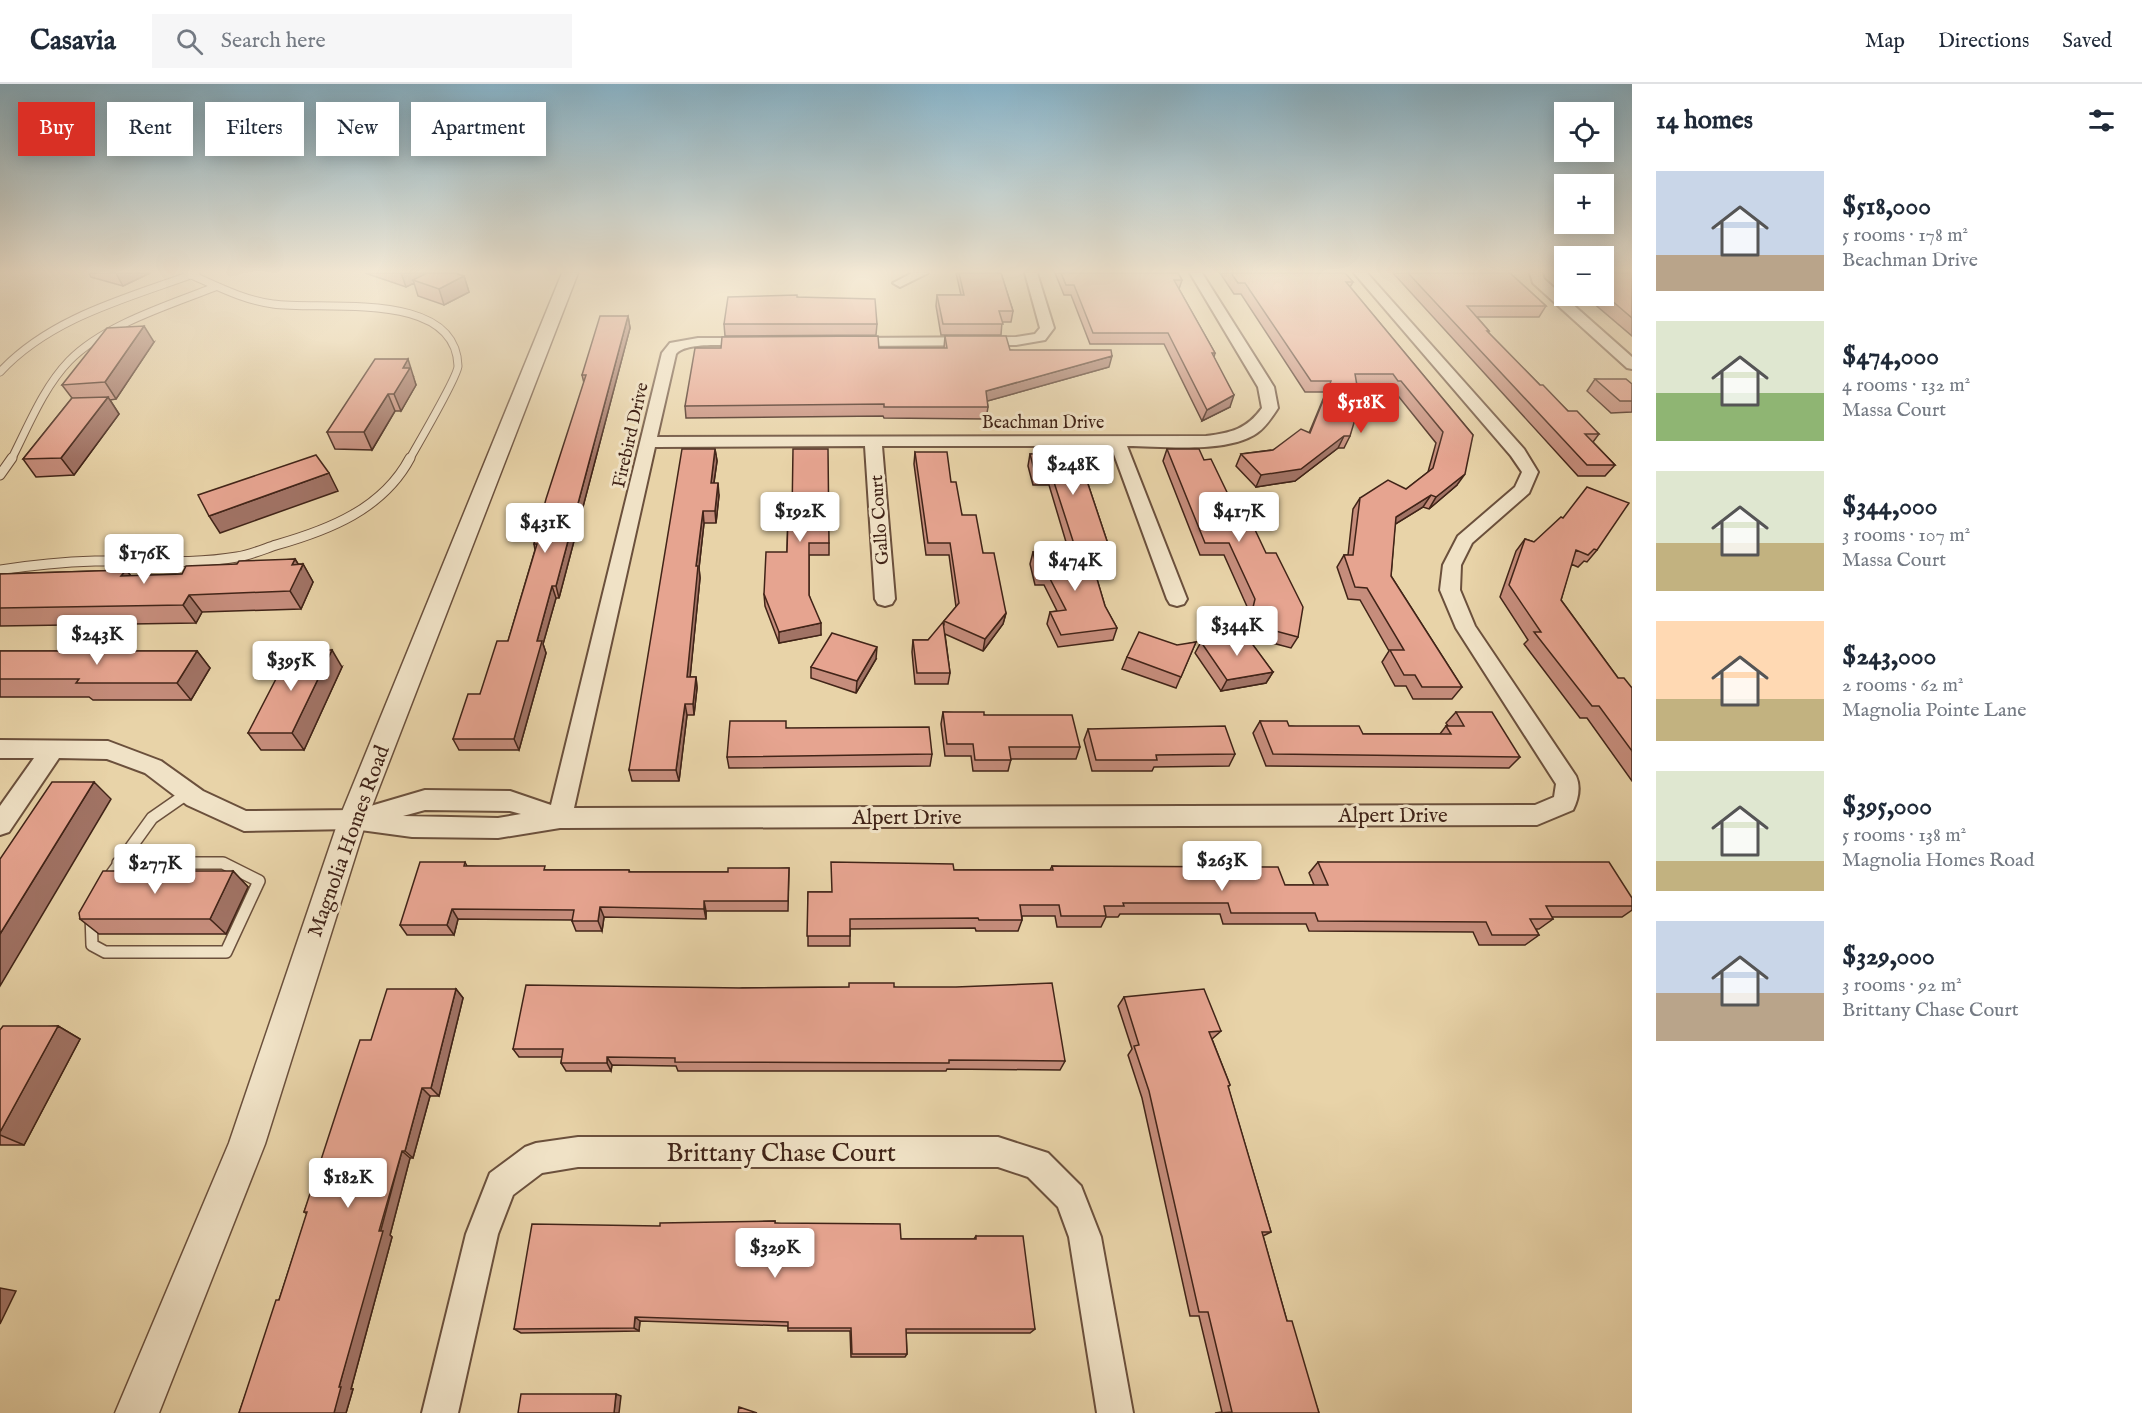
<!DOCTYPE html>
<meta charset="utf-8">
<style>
:root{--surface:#fff;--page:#f6f6f7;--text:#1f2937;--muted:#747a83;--line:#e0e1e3;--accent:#d93025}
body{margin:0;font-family:"IM FELL English",serif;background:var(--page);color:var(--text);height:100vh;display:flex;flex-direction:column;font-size:22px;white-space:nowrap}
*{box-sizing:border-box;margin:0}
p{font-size:20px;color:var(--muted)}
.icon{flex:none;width:33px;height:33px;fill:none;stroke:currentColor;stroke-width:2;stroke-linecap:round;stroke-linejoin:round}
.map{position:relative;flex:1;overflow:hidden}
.side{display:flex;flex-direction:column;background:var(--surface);width:510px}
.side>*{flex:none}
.top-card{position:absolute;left:18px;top:18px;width:570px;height:54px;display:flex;gap:12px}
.buttons{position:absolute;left:1554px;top:18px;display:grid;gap:12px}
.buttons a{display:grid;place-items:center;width:60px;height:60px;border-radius:0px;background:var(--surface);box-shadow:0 3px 15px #0003;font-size:30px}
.price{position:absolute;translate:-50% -51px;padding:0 14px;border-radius:6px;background:#fff;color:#222;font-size:20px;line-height:39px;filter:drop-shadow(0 2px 3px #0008)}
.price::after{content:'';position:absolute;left:50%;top:36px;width:18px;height:14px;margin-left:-9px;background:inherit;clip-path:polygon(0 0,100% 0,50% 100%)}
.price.selected{background:var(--accent);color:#fff}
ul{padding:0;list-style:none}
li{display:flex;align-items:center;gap:18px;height:150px;padding:0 24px}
li span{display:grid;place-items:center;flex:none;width:168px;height:120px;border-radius:0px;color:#555}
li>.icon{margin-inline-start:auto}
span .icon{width:72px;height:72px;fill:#fffc;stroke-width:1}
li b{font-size:26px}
h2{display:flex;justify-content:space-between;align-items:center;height:72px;padding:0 24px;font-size:26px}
.tag{padding:0 21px;border-radius:0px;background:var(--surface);box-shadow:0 3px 15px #0003;font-size:21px;line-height:54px}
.tag.selected{background:var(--accent);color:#fff}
header{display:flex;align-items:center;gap:36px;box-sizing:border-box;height:84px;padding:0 30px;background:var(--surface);border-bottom:2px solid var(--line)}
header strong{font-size:28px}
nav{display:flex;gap:33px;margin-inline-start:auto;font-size:21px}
.search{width:420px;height:54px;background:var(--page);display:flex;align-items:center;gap:15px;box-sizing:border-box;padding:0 21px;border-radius:0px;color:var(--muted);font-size:22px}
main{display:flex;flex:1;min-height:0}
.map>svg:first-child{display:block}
</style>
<header>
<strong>Casavia</strong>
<div class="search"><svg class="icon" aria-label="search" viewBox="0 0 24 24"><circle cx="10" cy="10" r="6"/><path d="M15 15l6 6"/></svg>Search here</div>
<nav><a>Map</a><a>Directions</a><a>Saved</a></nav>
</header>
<main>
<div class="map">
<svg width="1632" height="1329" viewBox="0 0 1632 1329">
<rect width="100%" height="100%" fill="#e8d3a8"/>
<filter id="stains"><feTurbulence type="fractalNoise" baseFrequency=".00333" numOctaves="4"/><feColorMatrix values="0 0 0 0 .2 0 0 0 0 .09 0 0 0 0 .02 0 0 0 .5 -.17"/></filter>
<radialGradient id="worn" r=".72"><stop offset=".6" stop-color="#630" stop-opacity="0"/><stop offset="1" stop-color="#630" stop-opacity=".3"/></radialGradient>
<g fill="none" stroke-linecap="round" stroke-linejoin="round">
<!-- service-far2 casing -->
<g stroke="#6b503c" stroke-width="9">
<path id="service-far2" d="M187,189c28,12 55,27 86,31 51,7 183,-15 185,62 0,10 -41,80 -49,94
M0,288c51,-55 128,-74 196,-99
M11,376c17,-33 32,-72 58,-99 35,-36 100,-56 146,-74"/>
</g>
<!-- service-far1 casing -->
<g stroke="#6b503c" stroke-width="11">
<path id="service-far1" d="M0,391l12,-17
M0,486c32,-5 63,-8 95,-9 47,-1 96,4 142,-4 13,-2 27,-8 39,-12 53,-15 107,-36 134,-87"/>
</g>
<!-- service casing -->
<g stroke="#6b503c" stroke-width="14">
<path id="service" d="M106,798l46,-64 36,-25
M91,830l1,31 13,7h121l33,-71 -36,-18h-105"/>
</g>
<!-- minor casing -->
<g stroke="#6b503c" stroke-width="4">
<path id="minor" d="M912,189h16l-28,14 -7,-4z
M1025,189h12l17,55 -9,12 -29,5 -169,1 -7,-4 7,-4 169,-1 19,-3 5,-6z
M1190,189h12l72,114 4,21c-6,9 -12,19 -21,25 -30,21 -95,13 -130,13l60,153 -3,5 -7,2 -7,-2 -3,-5 -56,-153h-229l13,153 -3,5 -7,2 -7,-2 -3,-5 -10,-153 -210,1 -81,361 961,-3 19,-8 2,-13 -100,-156 -16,-38 3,-25 15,-29 57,-49 7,-15 -11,-16 -157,-183h13l157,176 14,23 -9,21 -57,50 -11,22 -1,25 15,36 101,150c5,11 2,24 -3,34l-36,15 -977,3 -62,10 -86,-1 -59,-8 -109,2 -57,-26 -42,-32 -38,-14 -48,-1 -50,74 -9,3v-29l34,-48h-34v-18l108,1 53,20 42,30 43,20 111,-1 68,-20 85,1 41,14 111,-452 8,-10 28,-5h53l7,4 -7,4c-17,0 -65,-5 -75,8l-19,83 549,-1c25,-3 41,-7 56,-28l-4,-21zM425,726l85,1 11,3 -23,4 -95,-2z
M1530,189h12l2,6 88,78v12l-5,-1 -94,-85z
M578,1053h420l50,16 33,33 20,51 32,176h-36l-28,-176 -11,-30 -30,-30 -30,-10h-420l-36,6 -29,22 -15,39 -40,179h-36l44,-179 24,-61 35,-26 11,-4z"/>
</g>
<!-- tertiary casing -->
<g stroke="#6b503c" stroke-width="3">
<path id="tertiary" d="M562,189h16l-211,546 -102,325 -106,269h-44l114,-270 110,-324z"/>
</g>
<!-- service-far2 -->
<use href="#service-far2" stroke="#f0e2c6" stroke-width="7"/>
<!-- service-far1 -->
<use href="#service-far1" stroke="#f0e2c6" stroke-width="9"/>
<!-- service -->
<use href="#service" stroke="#f0e2c6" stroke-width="11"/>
<!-- minor -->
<use href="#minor" fill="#f0e2c6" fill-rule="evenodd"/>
<!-- tertiary -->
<use href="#tertiary" fill="#f0e2c6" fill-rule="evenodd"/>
</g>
<!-- wall -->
<path fill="#c68d7c" stroke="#412418" stroke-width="1.5" d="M89,189h61l-27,13 -32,-9z
M365,189h90l9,3 5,16 -25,13 -26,-9 -4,-13 -8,4z
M956,189h45l12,38 -2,11h-9l-1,13h-60l-5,-29 1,-11h24z
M1055,189h123l4,7 -3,9 36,64 -1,4 16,50 -28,14 -38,-77h-74l-19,-49h-7z
M1220,189h125l8,9 -3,5 123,148 -16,50 -28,24 -6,-2 -28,17 -4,52 71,111 -10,12h-39l-7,-13h-11l-13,-24 7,-11 -29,-51 -12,-1 -11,-32 7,-12h4l5,-46 7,-11 46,-9 22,-17 8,-29 -41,-51h-3l-5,-6h-30l-7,50 -6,12h-6l-43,33 -39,6 -20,-21 5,-12 32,-4 36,-17 17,-41h-21l-64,-98h-7z
M1393,189h117l36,33 -7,11h-62l12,14 -1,1 52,53 28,26 31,23 -6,8 22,23 -10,11h-27z
M1558,189h6v5z
M1604,189h28v63l-47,-40h19z
M797,213l80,27 -1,11 -151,1 -1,-12z
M628,232l2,12 -71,270h-3l-13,46 3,9 -27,97h-60l-6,-11 27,-45 28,-53 27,-91 -1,-6 50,-161 -2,-8z
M945,252l65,14 99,17 -122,34 1,6 -2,12 -102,-1 -1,-2 -197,2 -1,-12 194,-58h65z
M154,258l-38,57 -6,1 9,14 -45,61 -38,2 -13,-18 49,-61 -10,-13z
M414,292l-1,1 3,8 -15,26h-6l-23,39 -37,-1 -8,-17z
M1595,295l37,5v28l-21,1 -24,-22z
M715,365l2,12 -3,22 5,12 -3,28h-12l-5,45 1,10 -10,99h6l1,11 -3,27h-7l-8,66h-47l-3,-11z
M1167,365l37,11 94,177 -7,11 -45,-12 27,36 -7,11 -45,8 -26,-38 6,-11 43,-8 5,-23 -25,-56h-24l-37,-94z
M915,368l36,30 11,33 21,38 23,60 -3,11 -20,27 -38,-17 5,39 -2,11h-33l-3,-32 1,-12h15l16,-15v-4l12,-14 -7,-52h-23l-12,-91z
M1030,370h48l30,90 -4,12h-14l15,50 12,22 -4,12 -55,7 -11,-23 3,-12 7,-1 -13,-26h-9l-5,-21 3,-12h36l-20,-67h-16l-5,-19z
M788,432l41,27v12h-20v40l12,40 -42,8 -14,-37 -1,-12 23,-42z
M1563,434l34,32 -10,12 -3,-1 -6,6 -7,-3 -10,36 57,78 14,10v93l-45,-63h-7l-56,-74 4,-4 -28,-43 16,-46 9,-12 9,3z
M295,475l3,5h5l10,18 -12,27 -99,3 -6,11 -196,3v-52l126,-4 5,6 51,-2 55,-10z
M1196,558l-20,46 -54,-19 5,-12z
M0,567h197l13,17 -19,32h-98l-4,-3h-89z
M876,575l-20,34 -45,-15v-11z
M342,583l-38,83h-43l-13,-17z
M943,628l41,3 96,32 -4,12h-65l-3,12h-35l-2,-15h-26l-4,-32z
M1456,628l64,45 -11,11 -243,-2 -13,-33 7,-12 29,5 74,8h77l6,-8h2l-2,-3z
M786,644l146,26 -2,12 -201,2 -2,-11z
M1088,645l147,25 -6,12 -75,1 -2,4h-60l-8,-31z
M465,778l2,4 80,4h82l1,2h98l61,-4 -1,43h-82v8l-102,-2 -2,14h-26l-4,-10v-1l-114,-1 -4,16h-47l-7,-10z
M1318,778l314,36v12l-10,7h-70l1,2 -14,10h-3l3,6 -14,10h-46l-6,-13 -164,-1 -3,-7h-83l-3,-10h-100l-2,3h-12l-5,10h-44l-2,-11h-33v4l-4,11h-42l-1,-3 -125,1v17h-42v-54h23l123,-22h96l2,-4 233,19h29l-5,-12z
M233,787l15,16 -22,47h-127l-19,-15z
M894,903l171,74 -5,9 -113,-1 -1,2h-268l-2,-5 -64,-1 -1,6h-45l-5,-8 1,-6h-43l-6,-8 229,-61z
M456,905l7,9 -24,98h-9l-17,62h-3l-20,77 2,2 -41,152h2l-7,24h-107l40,-113 28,-86 -3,-2 67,-172z
M1124,913l97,34 -9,8 18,46 -2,2 43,145 -8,4 24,85 32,92h-104l7,-1 -23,-96h-9l-48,-218 -14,-43 4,-6 -14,-43z
M58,942l22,13 -56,106h-24v-115z
M775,1137v2l126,16h73l2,-3 59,93 -5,4h-124l1,21 -2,3h-54l-1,-26h-62v-5l-148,-5 -1,10 -118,2 -7,-4 146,-103z"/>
<!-- shaded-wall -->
<path fill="#a17365" stroke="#412418" stroke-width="1.5" d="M116,189h34l-27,13z
M401,189h30l-18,7 1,3 -8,4z
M464,192l5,16 -25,13 -5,-16z
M628,232l2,12 -71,270 -3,-12z
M144,242l10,16 -38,57 -11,-17z
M1112,272l-3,11 -125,35 2,-11z
M408,275l8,26 -15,26 -7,-17 9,-26z
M388,310l7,17 -23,39 -8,-18z
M1234,311l-4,12 -28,14 5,-11z
M108,313l11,17 -45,61 -13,-17z
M1344,352l-6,12 -43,33 -39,6 5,-12z
M715,365l2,12 -5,34 -1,-12z
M329,389l9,18 -118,42 -11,-17z
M1465,390l-8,11 -28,24 7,-12z
M718,399l1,12 -3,28 -1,-12z
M1431,411l-8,12 -34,21 7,-11z
M703,427l1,12 -5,45 1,10 -11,110 -2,-11 9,-111z
M295,475l6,10 2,-5 10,18 -12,27 -11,-18 2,-26z
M126,486l14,17 -19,-11z
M552,502l4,12 -13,46 3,9 -27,97 -5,-11 23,-98z
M189,511l13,17 -6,11 -13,-18z
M1006,529l-3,11 -20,27 2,-12z
M821,539v12l-42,8v-11z
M877,563l-1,12 -20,34 1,-12z
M332,566l10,17 -38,83 -12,-17z
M197,567l13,17 -19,32 -14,-17z
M1273,588l-7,11 -45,8 6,-11z
M696,593l1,11 -3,27 -1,-11z
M685,620l2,11 -8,66 -3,-11z
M94,698l17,17 -111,187v-52z
M233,787l15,16 -22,47 -16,-15z
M704,817l2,10v8l-2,-10z
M600,823l4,10 -2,14 -4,-10z
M452,825l6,10 -4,16 -7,-10z
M456,905l7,9 -24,98 -8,-8z
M58,942l22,13 -56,106 -24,-10v-3z
M607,973l5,8 -1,6 -4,-8z
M422,1004l8,8 -17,62 -8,-7z
M402,1067l8,7 -20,77 2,2 -41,152h2l-7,24h-12l5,-26z
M0,1204l16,3 -16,33z
M635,1233l5,4 -1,10 -5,-3z
M616,1310l5,2 -2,17h-5z"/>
<!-- building -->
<path fill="#e6a490" stroke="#412418" stroke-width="1.5" d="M427,189h28l9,3 -25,13 -26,-9z
M959,189h42l12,38h-14l4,13h-60l-6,-29h27z
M1061,189h117l4,7h-8l41,73h-3l22,42 -27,15 -39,-77h-75l-19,-48h-8z
M1231,189h114l8,9h-7l127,153 -8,39 -29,23 -5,-2 -35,22 -5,59 71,111h-40l-7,-12h-11l-14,-25h14l-37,-62 -12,-1 -11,-32h9l7,-57 28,-18 18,9 27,-21 10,-36 -42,-51h-3l-5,-7h-38l5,29 -10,33h-6l-43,33 -40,6 -20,-21 32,-4 28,-21 9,4 21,-52h-20l-66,-98h-7z
M1408,189h102l36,33h-79l22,25h-2l53,54h3l25,26h9l22,23h-14l30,31h-28z
M1604,189h28v45l-28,-24z
M797,211v2l78,2 2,25h-153l4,-27z
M600,232h28l-72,270h-4l-15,55h5l-28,98h-61l15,-45h12l17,-53h11l29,-97h-3l12,-45 40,-124h-4z
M144,242l-39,56 -43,3 45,-57z
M878,252l1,12h68l-2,-12h61l4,14h101l1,6 -126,35 2,16h-104v-3l-199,2 10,-58h26l1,-11z
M375,275h33l-5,9h7l-16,26h-6l-24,38h-37z
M1595,295h31l6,5v17h-12z
M108,313l-47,61 -38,1 49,-61z
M682,365h33l-4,34h7l-3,28h-12l-7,55h2l-11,111h9l-3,27h-8l-9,66h-47z
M793,365h35l1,94h-20v52l12,28 -42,9 -15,-38 2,-42h21l1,-36h4z
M1167,365h32l5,11 7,-1 27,56h10l18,38h10l27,54 -5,30 -49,-13 6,-25 -26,-56h-24z
M915,368h32l4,30h5l6,33h14l7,38h11l12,60 -21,26 -41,-18 15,-18 -9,-60h-22z
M1030,370h48l30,90h-34l-23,-71h-16z
M316,371l13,18 -120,43 -11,-21z
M1587,403l42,16 -32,47 -3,-1 -6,6 -12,-5 -15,50 57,78h6l8,10v63l-33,-45h-7l-58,-74h7l-32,-47 16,-46 9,3 27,-25 2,1z
M1033,468h56l16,54 12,22 -56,7 -11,-23 16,-2 -19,-37h-9z
M295,475l-3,6 11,-1 -13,27 -101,4 -6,10 -183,3v-34l126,-4 -5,6 61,-2 4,-8 51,-2 2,-3z
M943,538l7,51h-33l-4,-33h15z
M1139,548l38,13 19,-3 -15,35 -54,-20z
M832,549l45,14 -20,34 -46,-14z
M1245,550l28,38 -46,8 -26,-38z
M291,566h41l-40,83h-44z
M0,567h197l-20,32h-101l3,-4h-79z
M943,628h41v3h88l8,32h-71l2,13h-36l-2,-16h-26z
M1456,628h36l28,45 -247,-3 -13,-33h27l2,5h70l4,8h88l-5,-8h18z
M730,637h56v7l143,-1 3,27 -205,3z
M1225,642l10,28 -79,1 1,5h-61l-8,-31z
M52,698h42l-94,152v-75z
M420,778h45l-1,4h81l-1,4h85v2h99v-4h61l-1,33h-84v8l-104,-2 -2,14h-26l2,-11 -122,-1 -5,16h-47z
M831,778l122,2 1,6h99l-1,-4 226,1 7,18h43l-10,-23h291l23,36v8h-86l7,13h-23l9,16h-47l-6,-13 -168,-1 -3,-8h-84l-3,-10h-105l1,3h-20l2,10h-45l-2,-11h-39l2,15h-43l-1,-2 -128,1v17h-43l1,-44h24z
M103,787h130l-23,48h-130l-1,-6z
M849,899h45v4h62l96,-4 13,78 -116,-1v3l-274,-1v-4l-68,-1v6h-46l2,-14h-50l13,-64 216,3 107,-1z
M387,905h69l-25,99h-9l-17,63h-3l-23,80h4l-44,156h2l-7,26h-95l37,-113h3l28,-88h-3l56,-172h11z
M1204,905l17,42 -12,1 21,53 -2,1 43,146h-9l25,89h5l27,92h-100l13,-1 -24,-100h-9l-50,-221 -15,-45 5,-1 -15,-48z
M3,942h55l-58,106v-102z
M775,1137v2l125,1 1,15h75v-3h47l12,93h-129l1,25h-55l-1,-26h-63v-6l-153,-5 -1,11 -120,1 18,-105 128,2v-3z
M521,1310h95l-2,19h-96z
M739,1323l18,6h-19z"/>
<!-- sky -->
<linearGradient id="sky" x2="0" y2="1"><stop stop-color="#88b6cd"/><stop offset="0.5" stop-color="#f5ebd8"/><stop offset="1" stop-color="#f5ebd8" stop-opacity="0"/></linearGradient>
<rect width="1632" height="375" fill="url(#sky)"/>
<g text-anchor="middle" stroke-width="6" stroke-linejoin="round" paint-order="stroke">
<!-- far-street labels -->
<g font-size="18" fill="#412418" stroke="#f0e2c6">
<text x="1043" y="344">Beachman Drive</text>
<text transform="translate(630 351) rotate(-77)" y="6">Firebird Drive</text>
<text transform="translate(879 436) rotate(-94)" y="6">Gallo Court</text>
</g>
<!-- street labels -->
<g font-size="21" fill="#412418" stroke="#f0e2c6">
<text x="1393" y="738">Alpert Drive</text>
<text x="907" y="740">Alpert Drive</text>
<text transform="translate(348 757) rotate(-70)" y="7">Magnolia Homes Road</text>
</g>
<!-- near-street labels -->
<g font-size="26" fill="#412418" stroke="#f0e2c6">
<text x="781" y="1077">Brittany Chase Court</text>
</g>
</g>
<rect width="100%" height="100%" filter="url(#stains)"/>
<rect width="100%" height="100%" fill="url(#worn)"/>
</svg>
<div class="buttons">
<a><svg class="icon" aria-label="locate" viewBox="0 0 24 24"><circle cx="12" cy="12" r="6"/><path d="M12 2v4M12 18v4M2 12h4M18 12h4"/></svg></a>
<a>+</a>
<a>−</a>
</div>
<b class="price selected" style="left:1361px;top:350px">$518K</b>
<b class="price" style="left:1073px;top:412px">$248K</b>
<b class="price" style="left:800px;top:459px">$192K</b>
<b class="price" style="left:1239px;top:459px">$417K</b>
<b class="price" style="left:545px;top:470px">$431K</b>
<b class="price" style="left:144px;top:501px">$176K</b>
<b class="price" style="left:1075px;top:508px">$474K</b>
<b class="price" style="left:1237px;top:573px">$344K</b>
<b class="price" style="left:97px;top:582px">$243K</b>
<b class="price" style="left:291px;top:608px">$395K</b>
<b class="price" style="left:1222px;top:808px">$263K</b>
<b class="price" style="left:155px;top:811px">$277K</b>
<b class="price" style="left:348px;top:1125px">$182K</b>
<b class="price" style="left:775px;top:1195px">$329K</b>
<div class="top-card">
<a class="tag selected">Buy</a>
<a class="tag">Rent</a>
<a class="tag">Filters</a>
<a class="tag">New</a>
<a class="tag">Apartment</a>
</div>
</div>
<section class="side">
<h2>14 homes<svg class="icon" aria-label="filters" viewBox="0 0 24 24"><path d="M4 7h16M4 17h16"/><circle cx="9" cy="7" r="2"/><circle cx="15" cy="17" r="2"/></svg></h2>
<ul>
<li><span style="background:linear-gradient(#c9d6e8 70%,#b9a48a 0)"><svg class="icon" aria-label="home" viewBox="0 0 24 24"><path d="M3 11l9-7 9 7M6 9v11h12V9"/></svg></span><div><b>$518,000</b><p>5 rooms · 178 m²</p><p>Beachman Drive</p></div></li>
<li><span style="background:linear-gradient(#dfe7d0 60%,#8fb573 0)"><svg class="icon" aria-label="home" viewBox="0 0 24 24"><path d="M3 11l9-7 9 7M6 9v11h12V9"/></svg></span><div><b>$474,000</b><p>4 rooms · 132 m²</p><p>Massa Court</p></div></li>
<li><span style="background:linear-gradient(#dfe7d0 60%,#c2b280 0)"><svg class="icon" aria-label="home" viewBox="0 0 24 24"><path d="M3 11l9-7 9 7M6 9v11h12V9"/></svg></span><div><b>$344,000</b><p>3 rooms · 107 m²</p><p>Massa Court</p></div></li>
<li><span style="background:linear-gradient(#ffd9b3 65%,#c2b280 0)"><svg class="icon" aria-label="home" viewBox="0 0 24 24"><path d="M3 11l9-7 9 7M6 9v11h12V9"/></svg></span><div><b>$243,000</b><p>2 rooms · 62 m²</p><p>Magnolia Pointe Lane</p></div></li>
<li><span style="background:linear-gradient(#dfe7d0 75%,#c2b280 0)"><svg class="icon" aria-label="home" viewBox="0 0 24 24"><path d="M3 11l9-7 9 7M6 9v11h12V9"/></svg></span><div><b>$395,000</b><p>5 rooms · 138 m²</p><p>Magnolia Homes Road</p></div></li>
<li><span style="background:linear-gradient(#c9d6e8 60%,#b9a48a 0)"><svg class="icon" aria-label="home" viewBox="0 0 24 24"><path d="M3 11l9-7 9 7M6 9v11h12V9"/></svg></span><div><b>$329,000</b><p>3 rooms · 92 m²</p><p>Brittany Chase Court</p></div></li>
</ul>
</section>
</main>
